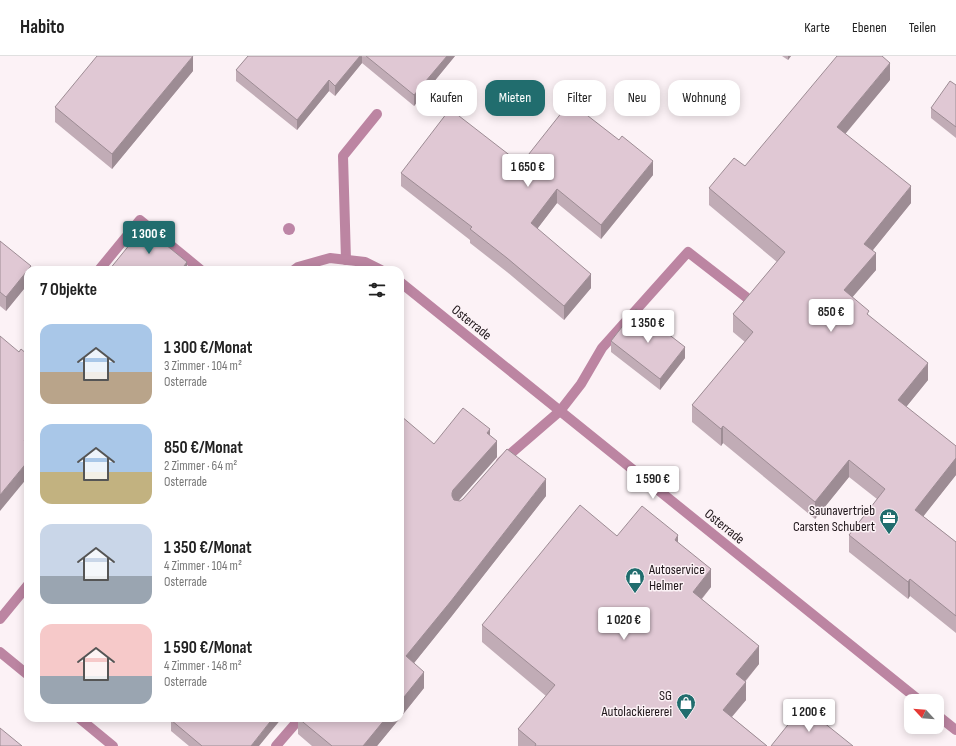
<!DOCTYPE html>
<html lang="de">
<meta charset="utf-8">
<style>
:root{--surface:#fff;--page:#f6f6f6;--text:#222;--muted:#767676;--line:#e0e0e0;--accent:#216d6e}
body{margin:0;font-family:"Sofia Sans Condensed",sans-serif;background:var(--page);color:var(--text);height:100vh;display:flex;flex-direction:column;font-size:15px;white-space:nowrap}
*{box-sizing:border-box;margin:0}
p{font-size:13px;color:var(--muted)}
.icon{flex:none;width:22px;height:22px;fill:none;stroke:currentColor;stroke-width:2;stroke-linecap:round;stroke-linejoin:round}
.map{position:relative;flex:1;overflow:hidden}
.drawer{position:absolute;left:24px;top:210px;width:380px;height:456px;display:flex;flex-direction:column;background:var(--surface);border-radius:12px;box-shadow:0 2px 10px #0003}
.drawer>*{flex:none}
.guide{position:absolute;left:416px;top:24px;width:380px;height:36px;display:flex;gap:8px}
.needle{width:26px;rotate:296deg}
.tools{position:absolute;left:904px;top:638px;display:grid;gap:8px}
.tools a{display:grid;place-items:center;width:40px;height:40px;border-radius:8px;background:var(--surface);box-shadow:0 2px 10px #0003;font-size:20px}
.price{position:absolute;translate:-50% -34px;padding:0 9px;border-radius:4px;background:#fff;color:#222;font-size:13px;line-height:26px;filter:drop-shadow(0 1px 2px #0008)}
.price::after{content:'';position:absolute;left:50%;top:24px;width:12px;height:9px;margin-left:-6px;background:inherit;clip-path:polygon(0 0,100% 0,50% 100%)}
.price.on{background:var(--accent);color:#fff}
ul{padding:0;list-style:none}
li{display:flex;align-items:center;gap:12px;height:100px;padding:0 16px}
li span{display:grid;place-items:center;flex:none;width:112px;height:80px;border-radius:12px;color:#555}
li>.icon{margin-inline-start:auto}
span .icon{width:48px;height:48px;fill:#fffc;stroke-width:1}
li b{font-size:17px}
h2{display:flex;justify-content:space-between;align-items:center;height:48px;padding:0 16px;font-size:17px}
.pill{padding:0 14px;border-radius:12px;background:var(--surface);box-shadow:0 2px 10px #0003;font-size:14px;line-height:36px}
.pill.on{background:var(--accent);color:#fff}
header{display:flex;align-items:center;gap:24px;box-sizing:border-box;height:56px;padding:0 20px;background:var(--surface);border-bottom:1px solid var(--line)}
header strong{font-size:19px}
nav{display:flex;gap:22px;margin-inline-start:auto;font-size:14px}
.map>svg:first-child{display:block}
</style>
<header>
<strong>Habito</strong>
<nav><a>Karte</a><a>Ebenen</a><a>Teilen</a></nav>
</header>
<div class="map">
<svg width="956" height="690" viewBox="0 0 956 690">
<rect width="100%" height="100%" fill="#fcf2f6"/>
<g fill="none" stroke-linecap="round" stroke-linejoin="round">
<!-- service -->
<path stroke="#bc85a2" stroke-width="10" d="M346,204l-3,-104 34,-42
M99,214l41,-50 61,50
M501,406l59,-51 21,-27 21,-36 86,-96 58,45
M276,690l19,-22 3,-6"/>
<!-- minor -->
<path stroke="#bc85a2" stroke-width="10" d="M294,214l4,-3 32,-9 35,4 16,8
M400,226l520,419
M0,563l28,-34
M0,596l28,23
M937,659l19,15
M79,662l34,28"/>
</g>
<!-- trees -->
<circle fill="#bd85a6" cx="289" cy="173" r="6"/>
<!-- wall -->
<path fill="#c1acb6" d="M248,0h207l-41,50 -52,-43 -27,33 -6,-5 -32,39 -61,-49v-11z
M782,0h9l-3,4z
M193,15l-81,98 -57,-47v-15z
M890,24l-45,53 66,70 -38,47 3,20 -24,27 76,83 -22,27 50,39v29l-33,41 33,26v91l-46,-37 -2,3 -59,-47v-17l28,-36 -28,-22 -34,42 -92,-76 -2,3 -29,-24v-17l53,-63 -12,-10v-18l44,-52 -68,-57v-17z
M956,29v53l-25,-20v-10z
M521,108l132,11 -52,64 -44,-36 -20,26 54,59 -27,32 -57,-48 -37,-29v-3l-69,-54v-13z
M0,185l31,29h-3v14l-22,27 -6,-5z
M611,285l74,17 -25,32 -49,-38z
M400,362l34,26 56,-8 7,21 -39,44 88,-5 -95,121 -37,46 10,25 -24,30z
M617,480l61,7 33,44 -9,12 57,65 -14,18 1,18 -14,17 35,29h-249v-17l28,-33 -64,-54v-17z
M298,662h102l-23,28h-65l-14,-12z
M171,664l88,26h-70l-18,-15z"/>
<!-- shaded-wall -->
<path fill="#9d8c94" d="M193,0v15l-81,98v-15z
M360,0h2v7l-27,33v-10z
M447,0h8l-41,50v-11z
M788,0h3l-3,4z
M890,7v17l-53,64v-17z
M329,24v11l-32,39v-10z
M653,105v14l-52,64v-14z
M911,130v17l-47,58v-17z
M557,133v14l-26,34v-14z
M876,197v17l-32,37v-17z
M187,206v8h-6z
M28,214v14l-22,27v-14z
M591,218v14l-27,32v-14z
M685,291v11l-25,32v-11z
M928,307v17l-30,37v-17z
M723,370v17l-2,3v-17z
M490,373v17l-3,-13z
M28,380v16l-4,-11z
M497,385v16l-44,50 -1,2v-16l1,-3z
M956,402v17l-41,52v-17z
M849,404v17l-34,42v-17z
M28,405v16l-28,34v-16z
M546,423v17l-95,121v-16z
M678,479v18l-3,-13z
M711,513v18l-18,22v-17z
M910,523v17l-2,3v-17z
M451,545v16l-45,56v-17z
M759,590v18l-23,28v-18z
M424,616v16l-24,30v-16z
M746,626v18l-23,27v-17z
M273,662h9l-23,28h-8z
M386,662h14l-23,28h-14z"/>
<!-- building -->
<path fill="#e0c8d4" stroke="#9d8c94" d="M97,0h96l-81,98 -57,-47z
M248,0h112l-25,30 -6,-6 -32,40 -61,-50z
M366,0h81l-33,39z
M837,0h45l8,7 -53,64 74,59 -47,58 12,9 -32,37 25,21 -2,3 61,49 -30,37 58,46v12l-41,52 41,32v74l-46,-37 -2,3 -59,-47 36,-46 -36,-29 -34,42 -92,-76 -2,3 -29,-24 61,-73 -20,-18 52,-62 -76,-64 25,-30 11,8z
M950,25l6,4v42l-25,-19z
M570,46l49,38 3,-4 31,25 -52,64 -44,-36 -26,34 60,51 -27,32 -57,-48 -37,-29 2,-2 -71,-54 49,-64 71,55z
M144,171l43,35 -6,8h-72z
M0,185l31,25 -25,31 -6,-5z
M636,253l49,38 -25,32 -49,-38z
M0,280l19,16 2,-3 7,6v81l-4,5 4,3v17l-28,34z
M463,352l27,21 -3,4 10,8 -44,49 -1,3v3l2,4 6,1 3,-2 44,-50 39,30 -95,122 -45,55 18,16 -24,30v-284l1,-2 33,28z
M580,449l37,31 25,-30 36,29 -3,5 36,29 -18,23 66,54 -23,28 10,8 -23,28 44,36h-232l1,-2 -18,-15 37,-44 -73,-60z
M803,650l50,40h-82z
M172,662h101l-22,28h-49l-31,-26z
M298,662h88l-23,28h-31z
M0,672l22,18h-22z"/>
<!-- icons -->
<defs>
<g id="office-pin" transform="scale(1)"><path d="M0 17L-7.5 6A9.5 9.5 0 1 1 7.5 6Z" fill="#216d6e" stroke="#fcf2f6"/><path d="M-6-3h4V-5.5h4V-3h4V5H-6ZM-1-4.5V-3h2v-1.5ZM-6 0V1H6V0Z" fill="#fff"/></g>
<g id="shop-pin" transform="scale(1)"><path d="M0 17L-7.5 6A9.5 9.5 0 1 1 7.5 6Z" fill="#216d6e" stroke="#fcf2f6"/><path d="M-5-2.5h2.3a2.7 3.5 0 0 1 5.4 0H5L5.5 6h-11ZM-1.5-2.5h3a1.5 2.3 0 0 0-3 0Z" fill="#fff"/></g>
</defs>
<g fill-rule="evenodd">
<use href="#office-pin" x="889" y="462"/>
<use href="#shop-pin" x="635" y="521"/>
<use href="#shop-pin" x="686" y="647"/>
</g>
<g text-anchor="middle" stroke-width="3" stroke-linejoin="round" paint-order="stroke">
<!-- street labels -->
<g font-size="14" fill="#1f161a" stroke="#fcf2f6">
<text transform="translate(472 266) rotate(39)" y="5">Osterrade</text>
<text transform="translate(725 470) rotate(39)" y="5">Osterrade</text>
</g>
<!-- poi labels -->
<g font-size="14" fill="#1f161a" stroke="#fcf2f6" text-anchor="end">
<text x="875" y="459">Saunavertrieb<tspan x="875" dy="16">Carsten Schubert</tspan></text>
<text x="649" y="518" text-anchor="start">Autoservice<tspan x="649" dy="16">Helmer</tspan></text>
<text x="672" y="644">SG<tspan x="672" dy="16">Autolackiererei</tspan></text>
</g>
</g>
</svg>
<div class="tools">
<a><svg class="needle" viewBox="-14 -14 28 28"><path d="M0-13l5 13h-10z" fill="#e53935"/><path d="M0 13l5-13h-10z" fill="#767676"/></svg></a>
</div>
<b class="price" style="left:528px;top:132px">1 650 €</b>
<b class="price on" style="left:149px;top:199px">1 300 €</b>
<b class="price" style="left:831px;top:277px">850 €</b>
<b class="price" style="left:648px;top:288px">1 350 €</b>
<b class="price" style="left:653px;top:444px">1 590 €</b>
<b class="price" style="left:624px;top:585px">1 020 €</b>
<b class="price" style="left:809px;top:677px">1 200 €</b>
<div class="guide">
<a class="pill">Kaufen</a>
<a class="pill on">Mieten</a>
<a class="pill">Filter</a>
<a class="pill">Neu</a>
<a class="pill">Wohnung</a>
</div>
<section class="drawer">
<h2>7 Objekte<svg class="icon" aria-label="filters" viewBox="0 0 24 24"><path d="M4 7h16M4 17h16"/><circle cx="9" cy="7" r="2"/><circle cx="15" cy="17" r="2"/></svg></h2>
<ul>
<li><span style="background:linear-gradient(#a9c7e8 60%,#b9a48a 0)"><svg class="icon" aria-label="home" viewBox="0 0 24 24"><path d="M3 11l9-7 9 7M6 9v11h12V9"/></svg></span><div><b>1 300 €/Monat</b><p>3 Zimmer · 104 m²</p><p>Osterrade</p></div></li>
<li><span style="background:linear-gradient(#a9c7e8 60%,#c2b280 0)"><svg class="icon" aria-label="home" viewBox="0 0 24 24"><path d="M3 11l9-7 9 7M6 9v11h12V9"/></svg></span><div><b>850 €/Monat</b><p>2 Zimmer · 64 m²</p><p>Osterrade</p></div></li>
<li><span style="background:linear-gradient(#c9d6e8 65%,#9aa5b1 0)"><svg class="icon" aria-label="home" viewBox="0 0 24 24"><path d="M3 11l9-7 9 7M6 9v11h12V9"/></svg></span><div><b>1 350 €/Monat</b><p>4 Zimmer · 104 m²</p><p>Osterrade</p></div></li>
<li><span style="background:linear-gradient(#f6c9c9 65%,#9aa5b1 0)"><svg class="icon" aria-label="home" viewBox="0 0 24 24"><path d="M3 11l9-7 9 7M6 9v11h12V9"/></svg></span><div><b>1 590 €/Monat</b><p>4 Zimmer · 148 m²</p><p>Osterrade</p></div></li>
</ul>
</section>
</div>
